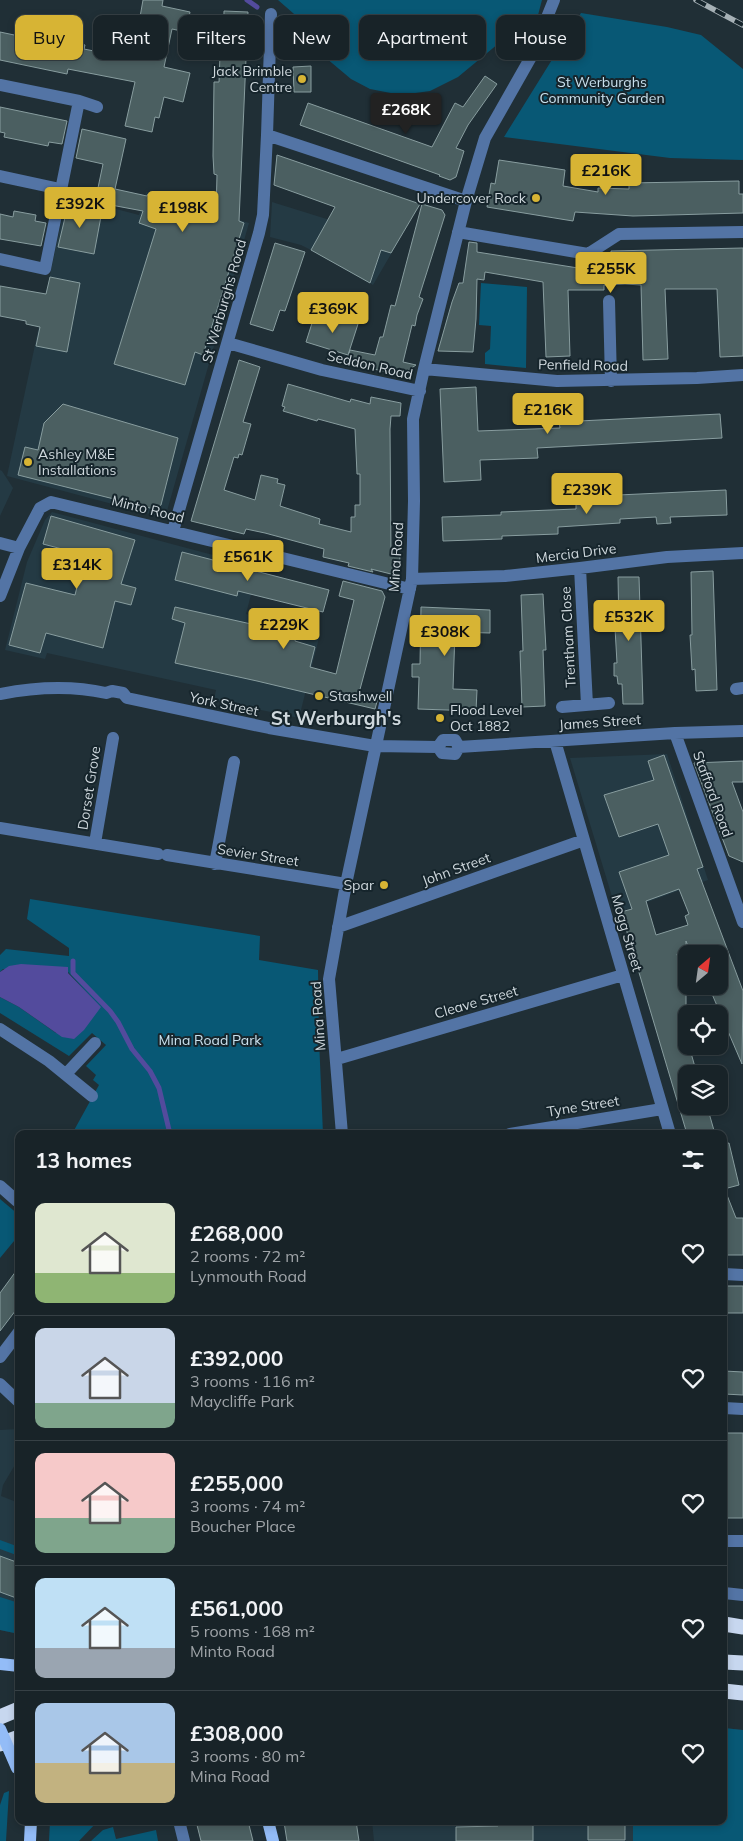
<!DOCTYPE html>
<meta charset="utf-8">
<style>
:root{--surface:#182328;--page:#252f34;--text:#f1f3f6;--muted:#9fa4a8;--line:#364045;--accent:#d7b434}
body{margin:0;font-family:Mulish,sans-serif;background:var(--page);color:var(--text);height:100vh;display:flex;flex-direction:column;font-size:19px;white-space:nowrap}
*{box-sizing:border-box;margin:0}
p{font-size:16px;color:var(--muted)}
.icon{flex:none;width:28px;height:28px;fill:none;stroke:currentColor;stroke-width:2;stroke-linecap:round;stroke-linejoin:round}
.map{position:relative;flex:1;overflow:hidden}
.side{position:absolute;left:15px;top:1130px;width:712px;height:695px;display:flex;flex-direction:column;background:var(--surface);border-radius:10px;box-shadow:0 2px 8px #0003,0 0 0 1px var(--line)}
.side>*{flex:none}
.banner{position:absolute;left:15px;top:15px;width:714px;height:45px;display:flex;gap:10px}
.needle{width:32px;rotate:29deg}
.controls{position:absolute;left:678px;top:945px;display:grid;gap:10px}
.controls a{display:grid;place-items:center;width:50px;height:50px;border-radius:10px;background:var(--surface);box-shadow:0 2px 8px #0003,0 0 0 1px var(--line);font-size:25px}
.price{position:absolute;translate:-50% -42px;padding:0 11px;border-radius:5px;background:var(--accent);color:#111;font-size:16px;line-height:32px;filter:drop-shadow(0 1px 2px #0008)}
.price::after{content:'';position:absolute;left:50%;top:30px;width:15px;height:11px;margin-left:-8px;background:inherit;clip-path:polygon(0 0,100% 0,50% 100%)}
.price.active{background:#222;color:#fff}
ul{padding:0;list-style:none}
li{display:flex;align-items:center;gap:15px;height:125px;padding:0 20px}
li+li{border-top:1px solid var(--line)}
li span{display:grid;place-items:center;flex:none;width:140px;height:100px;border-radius:10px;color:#555}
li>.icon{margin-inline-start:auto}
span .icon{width:60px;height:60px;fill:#fffc;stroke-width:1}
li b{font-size:21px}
h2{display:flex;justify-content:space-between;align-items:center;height:60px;padding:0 20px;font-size:21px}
.chip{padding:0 18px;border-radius:10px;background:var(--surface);box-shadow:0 2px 8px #0003,0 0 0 1px var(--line);font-size:18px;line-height:45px}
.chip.active{background:var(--accent);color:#111}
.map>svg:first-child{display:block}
</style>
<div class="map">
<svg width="743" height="1841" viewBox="0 0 743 1841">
<rect width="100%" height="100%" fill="#202f36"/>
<!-- built -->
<path fill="#243a44" d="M146,192l103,31 -84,295 -158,-42 59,-276 27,3 46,12z
M272,202l106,33 20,7 -25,43 -62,-35 -10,-5 -31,-8z
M0,470l2,1 11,17 -13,28z
M52,512l206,55 -12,47 74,20 -21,84 -85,-18 2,-10 -169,-37 -2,6 -40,-9 22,-88 18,-42z
M667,754l41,126 -91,33 -47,-155z
M19,1429v29l-16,27 -2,11 18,7v131l-19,-4v-200z
M724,1728l19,2v111h-369l-2,-20h352z"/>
<!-- green -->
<path fill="#085875" d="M278,0h264l-8,30 -24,4 -52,43 -28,14 -29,4 -31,-6 -19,-10 -25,-21 -25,-38z
M581,13l86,14 34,8 42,34v91l-73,-2 -166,-21z
M481,283l46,4 -1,81 -41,-4v-11l5,-4 1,-23 -12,-1z
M30,899l230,37 -1,24 59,10 1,69 4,95h-251l27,-49 -6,-5 3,-5 -10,-9 20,-21 -14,-12 -23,23 -69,-43v-16l19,10 37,26 44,-26 -32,-35 -65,-3 -3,3v-17l6,-6 63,7v-8l-42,-29z
M0,1199l19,16v20l-19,23z
M0,1540l19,7v9l-19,-7z
M0,1597l19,6v31l-19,-4z
M724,1728l19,2v111h-110v-20h91z
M9,1791l-3,50h-6v-36l4,-12z
M50,1821h48l-19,20h-30z
M113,1827l3,12 40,-9 2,11h-67l12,-11z"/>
<!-- water -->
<path fill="#534b9d" d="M21,964l47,3v6l33,34 -17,23 -10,9 -12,-2 -43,-30 -19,-10v-25l9,-6z"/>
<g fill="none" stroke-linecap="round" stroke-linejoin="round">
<!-- stream -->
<path stroke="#534b9d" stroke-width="5" d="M247,0l10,7
M73,961v12l37,38 8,11 14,27 18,22 9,17 11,46"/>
</g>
<!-- building -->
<path fill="#4b5f61" stroke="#889d9f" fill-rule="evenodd" d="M143,0h20l-1,6 28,6 -4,20 -14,-3 -8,38 26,6 -7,29 -19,-5 -5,21 -4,-1 -3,15 -27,-6 10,-44 -67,-13 -1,5 -67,-14v-28l57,12 1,-6 19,4v1l8,2 -1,4 25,5 1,-6h6l1,-3 33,6 6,-31 -16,-3z
M224,11l24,1 -9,209 5,2 -41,132 -8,-3 -10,33 -71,-21 42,-135 -17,-6 4,-12 -48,-9 8,-38 -27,-6 6,-29 44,10 -11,50 32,7 1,-2 68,20 1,-39 -3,-1 -1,-18 1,-74h5l1,-28h3z
M311,66v26h-17l-1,-25z
M485,76l12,8 -29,41 -12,23 8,3 -8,26 -6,3 -11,-4 1,-1 -140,-50 8,-22 124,44 23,-44 8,4z
M0,107l67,14 -5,23 -13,-2 -1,4 -44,-9 1,-4 -5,-1z
M277,155l143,49 -29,49 -10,-3 -11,33 -59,-33 24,-43 -61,-22z
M499,160l66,10 -2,16 35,6v-4l31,1v-6l110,-2v13h4v19l-110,3 -58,-4 -2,9 -86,-14 4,-24 4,1z
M422,204l20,6 3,5 -26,82 4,2 -6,16 -2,11 -3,-1 -9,37 13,3 -15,10 -55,-12 4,-13 25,5 5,-18h3l8,-32 4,1z
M68,205l34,6 -8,43 -36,-7z
M14,211l22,4 -1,6 11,2 -5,23 -41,-7v-25l13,3z
M469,242l8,1v9l120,19 2,-12h12v-8l132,-3v108l-23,1 -3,-68h-52l3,70 -25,1 -2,-75 -16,-1 -21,1v5h-36l2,66 -24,1 -3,-75 -58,-10 -1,8 -7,-1 -1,40 -3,33 -35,-1 14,-49 7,-19h4z
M275,243l30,9 -20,59 -5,-1 -7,21 -23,-7z
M50,277l30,6 -13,69 -31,-6 4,-19 -14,-3v-3l-26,-5v-30l46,8z
M323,314l35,10 -10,31 -42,-13 7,-22 7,3z
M239,360l21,7 -17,55 8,2 -9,31 -3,-1 -1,4 -4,-1 -10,33 31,10 6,-25 17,4 -1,4 8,2 -5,21 40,13 -1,5 32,8v-15h4v-12h5v-31h-3l-2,-45 -37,-10 -1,2 -34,-10 2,-4 -3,-1 6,-22 62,18 1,-3 19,5 1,-7 30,6 -1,13h-9l-1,13 1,125 9,1 -1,21 -28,-7 2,3 -25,-6 1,-3 -26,-6 1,-8 -59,-16 -19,-4 -2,5 -53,-13z
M476,387l2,44 82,-3 -1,-6 161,-8 2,24 -185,10 1,10 -58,2 1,20 -37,2 -4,-93z
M63,404l115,34 -17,67 -7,4 -136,-34 7,-28 13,3 6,-27z
M726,490l1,25 -57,2 1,6 -14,1 -1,-7 -36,2v4l-62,4v7l-56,2v3l-59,2 -1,-24 59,-2v-3l75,-3v-7l42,-4v-3z
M51,516l84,24 -14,44 15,4 -5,17 -16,-4 -12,47 -57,-15 -6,20 -31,-8 17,-62 49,12 10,-40 -42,-11z
M182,552l147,38 -6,22 -85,-21 -1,5 -62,-16z
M713,571l4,119 -21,1 -1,-22 -3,1 -2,-35h2l-1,-63z
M618,577h21l4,127h-20l-1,-20h-4l-1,-8h-3v-13h3l-2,-35h4z
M343,581l39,10 3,6 -26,96 19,5 -3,11 -118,-28 -82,-18 10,-40 -13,-4 3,-12 121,27 -1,7 20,6 -5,20 26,7 18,-74 -15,-4z
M543,594l3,56h-3l2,56 -23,1 -2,-56h3l-2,-56z
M421,607l69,3v23l-35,-1 -2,57 24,1 -1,21 -58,-2 1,-32h-7v-13h8z
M664,755l39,112 -6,2 46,122 -1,73 -33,-77 10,-1v-32h-28l-5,-13v13h-9l9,33v59h3l8,28h-11v32h21l8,28h-28l-66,-222 11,-3 -13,-37 50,-17 -11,-31 -39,13 -15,-42 50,-15 -6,-19zM679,889l10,25 -4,2 3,9 -32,10 -10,-34z
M743,761v21h-11l11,30v50l-14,-6 -35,-93z
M729,1143l10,42 -15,4v-45z
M724,1190h1l11,28h7v37h-19z
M19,1267v39l-19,25v-38z
M724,1286h19v27h-19z
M724,1371l19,1v23l-19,-1z
M724,1433h19v85h-19z
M0,1556l19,7v36l-19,-7z
M196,1821h52l5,20h-52z
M293,1821h63l3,20h-72l-3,-19z
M498,1821h35v20h-77v-14l42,-1z
M588,1821h37v19h-37z"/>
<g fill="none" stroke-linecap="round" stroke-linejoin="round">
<!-- minor -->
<path stroke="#5374a5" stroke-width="12" d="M0,85l79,16 18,6
M267,135l199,66
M0,176l60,13
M458,232l130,22 31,-20 124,-2
M0,259l45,10 34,-168
M609,301l2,80
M228,343l94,27 98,21
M424,369l133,12 140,-3 46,-3
M173,531l86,-298 4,-18 4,-80 4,-121
M0,543l19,5
M580,568l7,137
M412,579l93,-3 75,-8 87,-11 76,-4
M0,596l19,-48 21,-40 11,-6 359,87
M736,689l7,-1
M0,694c36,-7 70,-9 106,-1l6,-2 11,2 4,5 142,30 106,18 63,1
M562,707l47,-4
M675,733l68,189
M555,741l115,393
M438,747l4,6 13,1 4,-7
M438,747l5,-7h12l4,7
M459,747l216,-14 68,-2
M0,828l158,26
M95,843l18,-105
M167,855l179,29
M215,864l19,-102
M338,927l246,-87
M0,1029l49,32 43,35
M337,1059l286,-84
M66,1074l29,-31
M342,1134l-13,-155 17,-95 66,-305 2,-78 -1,-82 11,-50 42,-168 19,-63 46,-81 23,-57
M510,1134l152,-25
M0,1186l17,15
M724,1274l19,1
M0,1357l19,-25
M0,1384l19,18
M724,1408l19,1
M724,1541h19
M724,1593l19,2
M179,1821l5,20"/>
<!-- major -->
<path stroke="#93bcf7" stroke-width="12" d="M0,1664l19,2
M268,1821l5,20
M30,1841l1,-20"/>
<!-- highway -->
<path stroke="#c7d7ef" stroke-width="15" d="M724,1624l19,3
M724,1662l19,1
M724,1691l19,2
M0,1717l19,-8
M0,1744l19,-7"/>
<!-- rail casing -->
<g stroke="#a6b1b6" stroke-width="5.5">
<path id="rail" d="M696,0l47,25"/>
</g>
<!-- rail -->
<use href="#rail" stroke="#16252c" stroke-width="4" stroke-dasharray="11" stroke-linecap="butt"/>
<!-- major-bridge -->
<path stroke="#93bcf7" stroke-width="12" d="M0,1729l17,39"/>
</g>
<!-- markers -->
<g fill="#d7b434" stroke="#16252c" stroke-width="2">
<circle cx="302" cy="79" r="5"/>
<circle cx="536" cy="198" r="5"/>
<circle cx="28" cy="462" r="5"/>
<circle cx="319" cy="696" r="5"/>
<circle cx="440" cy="718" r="5"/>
<circle cx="384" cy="885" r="5"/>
</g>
<g text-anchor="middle" stroke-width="4" stroke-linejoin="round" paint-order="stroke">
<!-- poi labels -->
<g font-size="14" fill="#cfd8dd" stroke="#16252c" text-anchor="end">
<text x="292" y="76">Jack Brimble<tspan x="292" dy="16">Centre</tspan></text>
<text x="526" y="203">Undercover Rock</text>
<text x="38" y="459" text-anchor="start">Ashley M&amp;E<tspan x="38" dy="16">Installations</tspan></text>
<text x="329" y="701" text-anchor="start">Stashwell</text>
<text x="450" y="715" text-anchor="start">Flood Level<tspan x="450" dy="16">Oct 1882</tspan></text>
<text x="374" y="890">Spar</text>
</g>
<!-- park labels -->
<g font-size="14" fill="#c9e1ee" stroke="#16252c">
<text x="602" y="87">St Werburghs<tspan x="602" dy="16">Community Garden</tspan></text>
<text x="210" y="1045">Mina Road Park</text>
</g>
<!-- street labels -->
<g font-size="14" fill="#cfd8dd" stroke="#16252c">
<text transform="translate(224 301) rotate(-74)" y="5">St Werburghs Road</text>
<text transform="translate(370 365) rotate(13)" y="5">Seddon Road</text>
<text transform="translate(583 365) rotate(1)" y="5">Penfield Road</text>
<text transform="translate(148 509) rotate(14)" y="5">Minto Road</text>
<text transform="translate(576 553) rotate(-7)" y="5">Mercia Drive</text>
<text transform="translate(396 557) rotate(-86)" y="5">Mina Road</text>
<text transform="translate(568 637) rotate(-93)" y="5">Trentham Close</text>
<text transform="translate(224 704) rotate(12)" y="5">York Street</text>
<text transform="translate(600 722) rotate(-4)" y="5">James Street</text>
<text transform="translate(89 788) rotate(-81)" y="5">Dorset Grove</text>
<text transform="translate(713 794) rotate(70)" y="5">Stafford Road</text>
<text transform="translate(258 855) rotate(9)" y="5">Sevier Street</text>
<text transform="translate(456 869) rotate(-20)" y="5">John Street</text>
<text transform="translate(627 933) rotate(74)" y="5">Mogg Street</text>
<text transform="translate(476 1002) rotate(-16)" y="5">Cleave Street</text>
<text transform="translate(318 1016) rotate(-94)" y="5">Mina Road</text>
<text transform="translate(583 1106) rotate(-9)" y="5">Tyne Street</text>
</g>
<!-- district labels -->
<g font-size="19" font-weight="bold" fill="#cfd8dd" stroke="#16252c">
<text x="336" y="725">St Werburgh's</text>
</g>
</g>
</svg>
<div class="controls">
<a><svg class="needle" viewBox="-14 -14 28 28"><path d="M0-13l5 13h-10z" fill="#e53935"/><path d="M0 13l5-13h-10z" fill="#9fa4a8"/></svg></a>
<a><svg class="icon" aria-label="locate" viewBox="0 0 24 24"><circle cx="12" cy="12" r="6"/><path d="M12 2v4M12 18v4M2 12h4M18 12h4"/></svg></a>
<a><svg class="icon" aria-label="layers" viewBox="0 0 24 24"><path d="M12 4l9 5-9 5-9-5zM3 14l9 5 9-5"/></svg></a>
</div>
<b class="price active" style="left:406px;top:135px">£268K</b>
<b class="price" style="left:606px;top:196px">£216K</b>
<b class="price" style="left:80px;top:229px">£392K</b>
<b class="price" style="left:183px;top:233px">£198K</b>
<b class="price" style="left:611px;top:294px">£255K</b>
<b class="price" style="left:333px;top:334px">£369K</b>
<b class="price" style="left:548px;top:435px">£216K</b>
<b class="price" style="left:587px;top:515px">£239K</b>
<b class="price" style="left:248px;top:582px">£561K</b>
<b class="price" style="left:77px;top:590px">£314K</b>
<b class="price" style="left:629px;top:642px">£532K</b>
<b class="price" style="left:284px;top:650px">£229K</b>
<b class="price" style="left:445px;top:657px">£308K</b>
<div class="banner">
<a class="chip active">Buy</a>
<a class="chip">Rent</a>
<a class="chip">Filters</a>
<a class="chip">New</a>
<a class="chip">Apartment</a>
<a class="chip">House</a>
</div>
<section class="side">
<h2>13 homes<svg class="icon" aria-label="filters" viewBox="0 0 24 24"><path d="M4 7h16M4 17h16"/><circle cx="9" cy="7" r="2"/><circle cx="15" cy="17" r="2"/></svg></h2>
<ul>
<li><span style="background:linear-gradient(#dfe7d0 70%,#8fb573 0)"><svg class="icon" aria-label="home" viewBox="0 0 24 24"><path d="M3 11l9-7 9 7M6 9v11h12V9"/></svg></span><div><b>£268,000</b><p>2 rooms · 72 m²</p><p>Lynmouth Road</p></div><svg class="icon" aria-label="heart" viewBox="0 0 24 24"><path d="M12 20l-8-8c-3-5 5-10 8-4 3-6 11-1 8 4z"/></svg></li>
<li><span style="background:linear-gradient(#c9d6e8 75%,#7fa58c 0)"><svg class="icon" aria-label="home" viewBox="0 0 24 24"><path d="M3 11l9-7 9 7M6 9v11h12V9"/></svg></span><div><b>£392,000</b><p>3 rooms · 116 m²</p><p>Maycliffe Park</p></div><svg class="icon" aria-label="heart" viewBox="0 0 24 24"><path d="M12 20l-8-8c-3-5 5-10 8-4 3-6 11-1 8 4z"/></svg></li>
<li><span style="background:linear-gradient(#f6c9c9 65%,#7fa58c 0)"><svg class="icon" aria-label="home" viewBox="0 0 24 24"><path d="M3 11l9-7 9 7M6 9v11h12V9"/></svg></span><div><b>£255,000</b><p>3 rooms · 74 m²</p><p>Boucher Place</p></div><svg class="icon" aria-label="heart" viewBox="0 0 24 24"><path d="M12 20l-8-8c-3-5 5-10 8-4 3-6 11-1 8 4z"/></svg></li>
<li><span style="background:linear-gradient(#bfe0f5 70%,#9aa5b1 0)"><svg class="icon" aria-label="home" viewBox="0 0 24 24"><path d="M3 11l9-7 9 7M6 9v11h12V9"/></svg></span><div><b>£561,000</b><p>5 rooms · 168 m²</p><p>Minto Road</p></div><svg class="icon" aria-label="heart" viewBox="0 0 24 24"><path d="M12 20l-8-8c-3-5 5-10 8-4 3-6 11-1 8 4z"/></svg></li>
<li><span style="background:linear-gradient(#a9c7e8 60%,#c2b280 0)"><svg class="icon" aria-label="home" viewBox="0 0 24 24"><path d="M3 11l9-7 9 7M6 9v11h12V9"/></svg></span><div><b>£308,000</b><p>3 rooms · 80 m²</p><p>Mina Road</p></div><svg class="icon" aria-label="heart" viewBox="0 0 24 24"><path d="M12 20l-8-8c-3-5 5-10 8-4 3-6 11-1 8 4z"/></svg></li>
</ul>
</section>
</div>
